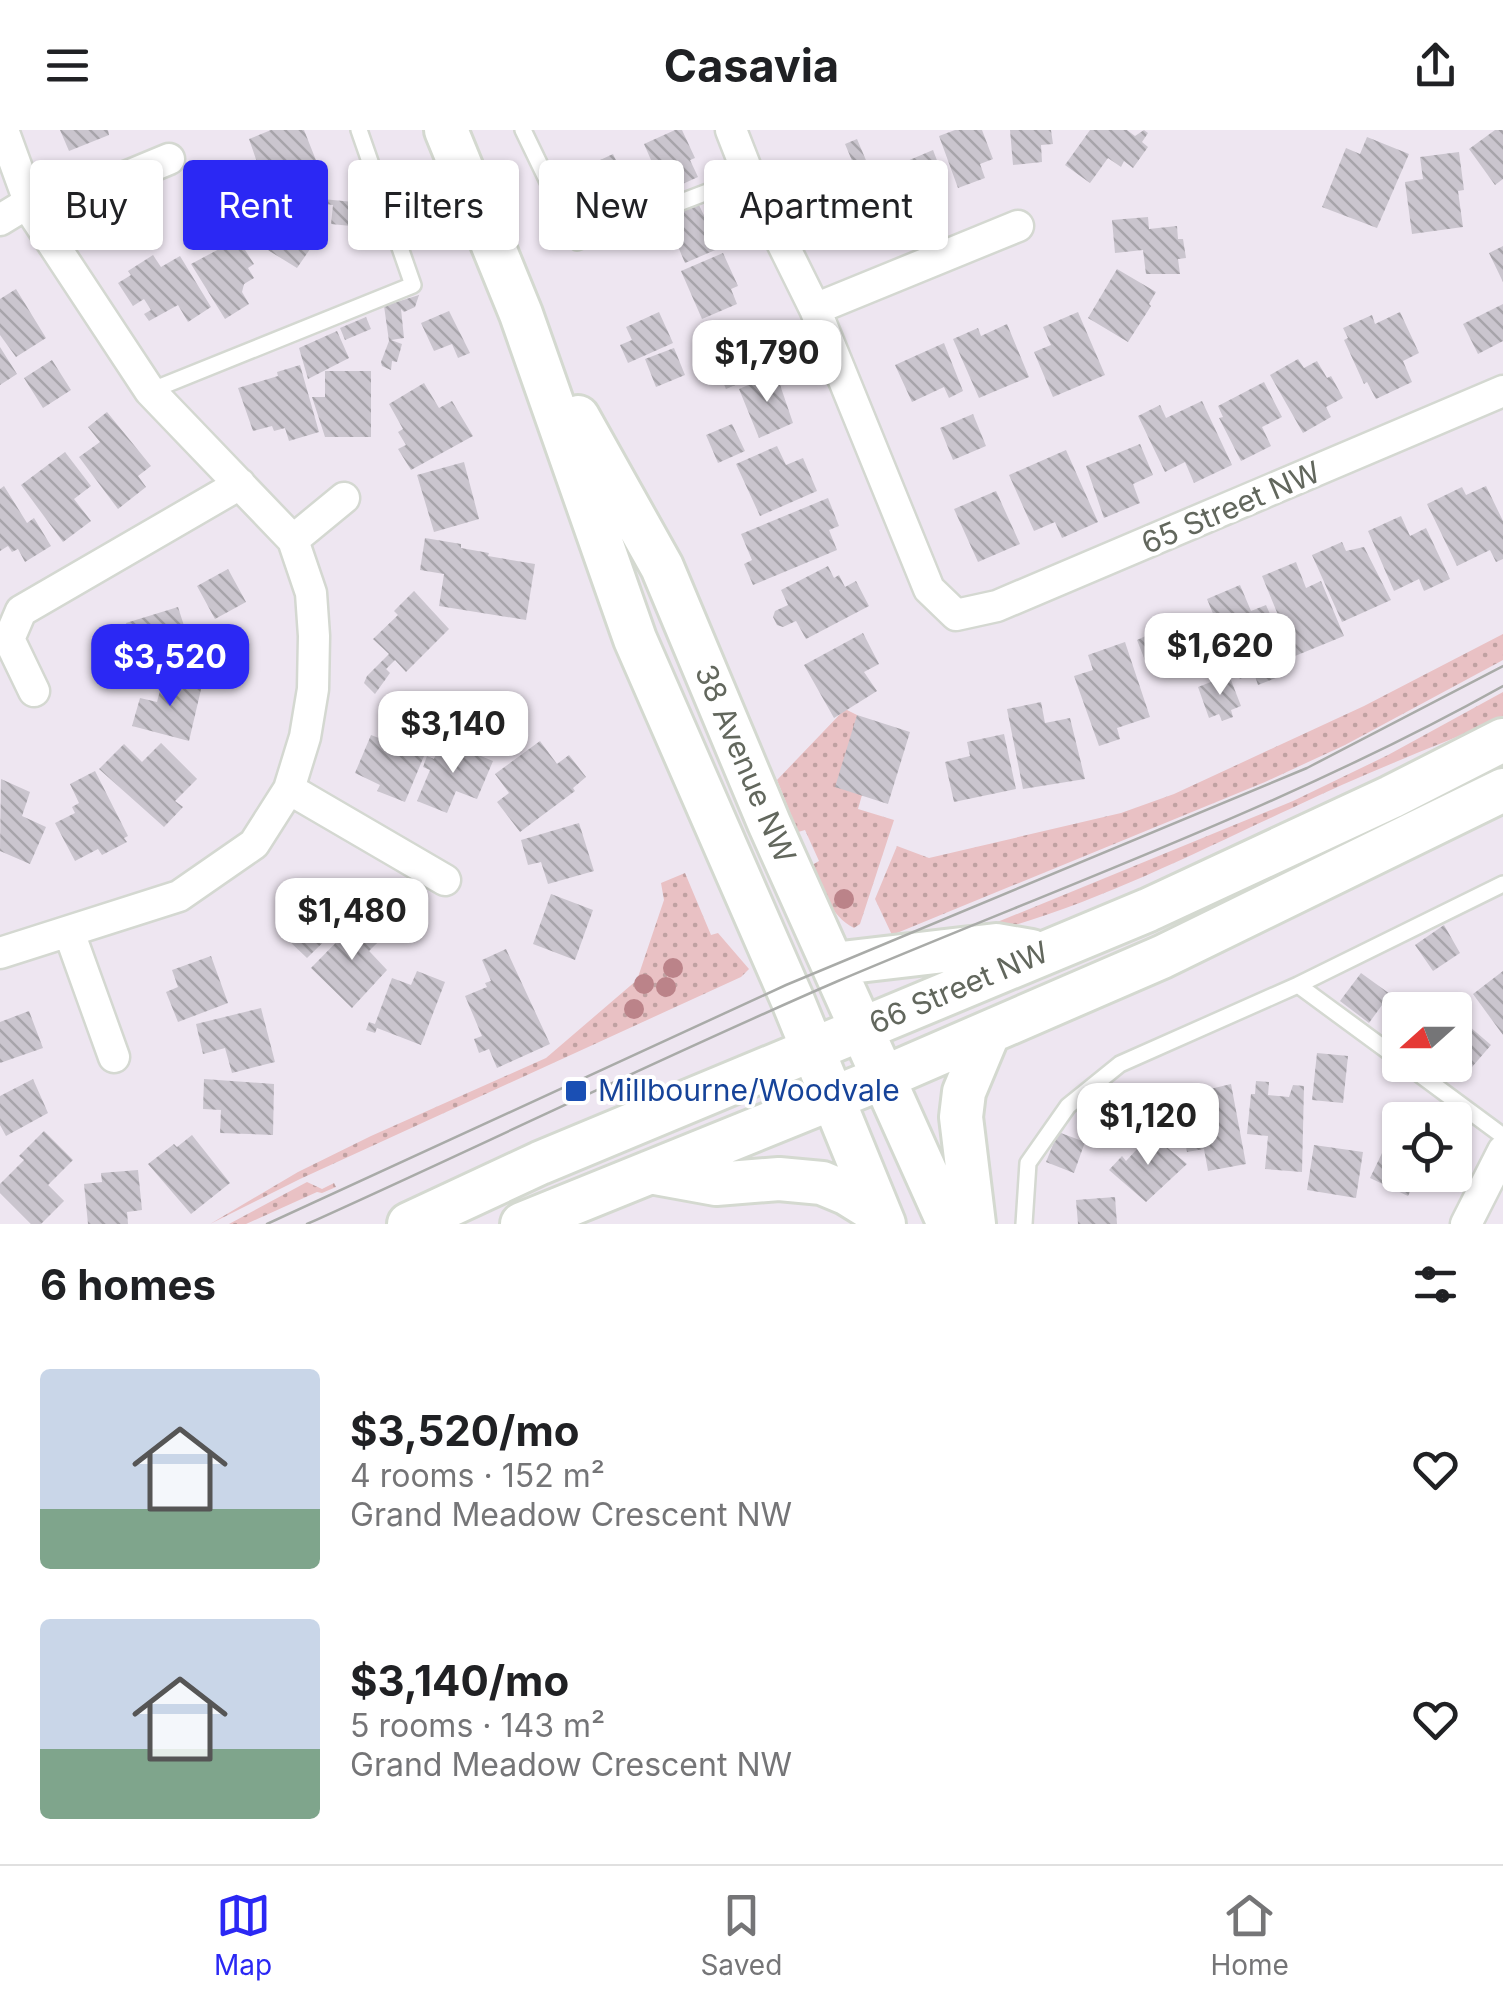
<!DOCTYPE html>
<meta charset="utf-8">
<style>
:root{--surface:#fff;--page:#f2f2f2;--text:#202124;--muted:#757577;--line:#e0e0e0;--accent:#2b28f4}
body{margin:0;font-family:Inter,sans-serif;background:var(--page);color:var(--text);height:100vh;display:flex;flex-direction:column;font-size:38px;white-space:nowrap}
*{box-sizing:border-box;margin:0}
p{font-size:32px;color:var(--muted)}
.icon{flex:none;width:55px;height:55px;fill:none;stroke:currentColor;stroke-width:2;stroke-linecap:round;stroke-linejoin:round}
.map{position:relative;height:1094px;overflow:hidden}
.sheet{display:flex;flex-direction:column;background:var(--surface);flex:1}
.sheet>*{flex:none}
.banner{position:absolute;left:30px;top:30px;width:1000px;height:90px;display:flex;gap:20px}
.needle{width:65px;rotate:249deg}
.tools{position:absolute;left:1382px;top:862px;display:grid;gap:20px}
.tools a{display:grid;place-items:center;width:90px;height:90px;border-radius:10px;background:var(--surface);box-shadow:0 2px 8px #0004;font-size:50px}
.price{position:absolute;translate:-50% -85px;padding:0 22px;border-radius:20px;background:#fff;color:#222;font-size:32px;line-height:65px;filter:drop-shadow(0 2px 5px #0008)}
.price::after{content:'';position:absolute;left:50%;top:60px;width:30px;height:22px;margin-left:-15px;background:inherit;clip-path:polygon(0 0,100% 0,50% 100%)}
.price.selected{background:var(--accent);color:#fff}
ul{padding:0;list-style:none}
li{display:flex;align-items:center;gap:30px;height:250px;padding:0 40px}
li span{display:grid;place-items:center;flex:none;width:280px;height:200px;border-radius:10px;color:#555}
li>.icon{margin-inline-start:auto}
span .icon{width:120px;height:120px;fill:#fffc;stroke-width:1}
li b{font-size:42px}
h2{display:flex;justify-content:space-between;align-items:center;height:120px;padding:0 40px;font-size:42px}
.pill{padding:0 35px;border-radius:10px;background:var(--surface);box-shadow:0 2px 8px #0004;font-size:35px;line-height:90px}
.pill.selected{background:var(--accent);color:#fff}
header{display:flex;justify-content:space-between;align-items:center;height:130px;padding:0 40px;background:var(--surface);font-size:45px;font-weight:700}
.menu{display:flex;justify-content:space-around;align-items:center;height:140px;border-top:2px solid var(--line);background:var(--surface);font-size:28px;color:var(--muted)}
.menu a{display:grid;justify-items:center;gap:5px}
.menu .selected{color:var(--accent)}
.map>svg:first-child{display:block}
</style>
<header><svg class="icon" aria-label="menu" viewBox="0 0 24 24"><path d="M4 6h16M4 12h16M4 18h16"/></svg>Casavia<svg class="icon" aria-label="share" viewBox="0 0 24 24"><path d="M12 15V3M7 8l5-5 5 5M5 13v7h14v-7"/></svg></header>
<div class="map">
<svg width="1503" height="1094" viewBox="0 0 1503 1094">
<defs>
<pattern id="grass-dots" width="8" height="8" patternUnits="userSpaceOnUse" patternTransform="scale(2.5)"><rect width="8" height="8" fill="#e9c1c4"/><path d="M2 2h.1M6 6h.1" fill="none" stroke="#c0a1a2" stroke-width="1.8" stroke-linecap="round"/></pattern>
<pattern id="building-back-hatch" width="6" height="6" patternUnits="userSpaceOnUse" patternTransform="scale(2.5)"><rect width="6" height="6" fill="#cac5ce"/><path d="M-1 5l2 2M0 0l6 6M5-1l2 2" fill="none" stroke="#a7a4aa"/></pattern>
</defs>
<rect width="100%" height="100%" fill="#eee6f1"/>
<!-- grass -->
<path fill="url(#grass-dots)" d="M1503,504v26l-158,85 -80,37 -373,153 -17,-36 22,-53 32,12 192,-45 53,-19 190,-88z
M1503,562v26c-71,29 -142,57 -211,90 -111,51 -221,109 -341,133l342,-140 95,-46z
M845,579l12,6 5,80 -4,14 36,11 -34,104 -6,4c-24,-12 -32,-40 -42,-63l7,-4 -14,-31 -7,2 -21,-52z
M685,743l26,62 7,-2 31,36 -8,8 -441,202 -90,45 88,-52 73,-36 175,-78 91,-78 27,-80 -3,-17z
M307,1052l15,7 12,-6 2,4 -14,6 -5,-1 -71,32h-17z"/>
<!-- building -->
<path fill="url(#building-back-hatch)" d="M60,0h48l1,5 -40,16z
M271,0h33l19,48 -32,11 -9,-26 -22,8 -11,-32z
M675,0h7l13,28 -5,2 8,17 -33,15 -21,-48z
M955,0h27l11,29 -13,5 5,14 -27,10 -19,-52z
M1010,0h41l2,14 -12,1 1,17 -29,3z
M1090,0h37l8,6 9,-6 4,3 -6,9 6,5 -15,21 -9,-7 -3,6 -13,-9 -18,25 -25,-18z
M1495,0h8v49l-8,6 -26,-36z
M1367,7l42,17 -32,74 -55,-21 24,-59 14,6z
M857,9l11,26 -5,2 26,66 -41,17 -12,-30 5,-1 -18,-44 30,-12 -8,-19z
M933,20l13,34 -21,8 1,4 -5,5 8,21 -25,9 -25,-58z
M1459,22l5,38 -6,1 5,36 -51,7 -7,-52 18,-3 -3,-22z
M613,24l15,31 -30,15 -15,-32z
M290,67l38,26 -31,45 -60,-37 23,-33 20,13z
M312,68l52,5 -3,24 -30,-3 2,-19 -21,-3z
M696,69l24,49 -35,15 -21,-50z
M1148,87l1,12 28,-3 1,13h5l3,19 -8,1 2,15h-34l-3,-24 -28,3 -3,-33z
M238,109l16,25 -6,4 6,10 -10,6 -2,8 7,12 -24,15 -34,-55z
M1503,116v36l-14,-29z
M723,123l15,33 -7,3 6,15 -35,15 -21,-48z
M153,125l8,12 19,-11 31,51 -23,15 -10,-17 -29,16 -5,-7 7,-4 -7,-11 -11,7 -15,-23 13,-8 -3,-4z
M1117,139l39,23 -7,12 2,2 -23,36 -40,-24z
M16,159l30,49 -30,19 -16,-22v-36z
M419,165l-4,12 -11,5 -3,-3 3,29 -13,2 11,4 -5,18 -5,-1 -1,9 -9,-4 -1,-4 8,-21 -5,-35z
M1503,174v37l-25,13 -15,-30z
M449,181l21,42 -12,5 -6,-14 -18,7 -13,-28z
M659,182l14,31 -45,20 -8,-18 12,-5 -6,-13z
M1078,182l27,63 -52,22 -19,-45 17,-7 -8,-18z
M1400,182l19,41 -16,8 9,21 -36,17 -9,-17 -3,2 -20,-44 4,-2 -5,-10 29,-13 3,9z
M366,187l5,12 -26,11 -5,-12z
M1007,194l22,53 -50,21 -26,-59 25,-11 3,8z
M740,196l11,26 8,-4 9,23 -42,18 -21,-48z
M337,201l12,27 -41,21 -9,-31z
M944,213l19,48 -14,7 -5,-11 -32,15 -17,-37z
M0,217l17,27 -17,11z
M674,218l11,27 -29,12 -11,-28z
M1298,229l6,9 13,-7 10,17 4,-2 12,22 -17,9 5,10 -28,16 -33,-58z
M52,230l19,30 -28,18 -19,-30z
M300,235l19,67 -30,9 -4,-13 -11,3 -2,-5 -19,5 -15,-43 40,-12 -1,-4z
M325,241h46v66h-46l-13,-40h13z
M776,243l17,50 -34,15 -20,-49z
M1264,252l18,35 -20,10 9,19 -30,15 -22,-43 4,-1 -5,-11z
M424,253l15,25 13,-7 21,35 -62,34 -13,-21 8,-4 -8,-13 5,-3 -14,-25z
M1202,271l30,64 -38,18 -9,-21 -20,10 -27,-56 22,-11 6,13z
M107,282l44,54 -13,10 8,11 -28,22 -39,-52 21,-15 -12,-15z
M973,284l13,32 -33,14 -13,-32z
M732,294l13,27 -27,12 -12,-28z
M1140,314l13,31 -20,9 7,19 -36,15 -18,-52z
M777,316l9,19 17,-7 14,33 -57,25 -24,-52z
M1066,320l32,72 -36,16 -7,-16 -21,9 -25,-56z
M65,322l26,34 -17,13 17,22 -28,21 -42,-57z
M464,332l15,57 -45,13 -17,-57z
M4,356l23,37 7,-5 17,28 -26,16 -7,-13 -6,3 -4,-6 -8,5v-62z
M1486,356l17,35v38l-7,3 -6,-12 -33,16 -30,-62 35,-17 4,8z
M996,361l24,53 -42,18 -24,-53z
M828,368l11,28 -10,4 8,20 -84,35 -9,-21 8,-4 -11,-26z
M1401,386l9,20 16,-8 24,51 -26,12 -5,-12 -25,12 -26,-60z
M425,408l36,6v4l28,5 -1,3 47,8 -9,56 -87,-14 5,-32 -24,-4z
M1342,412l4,9 18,-4 27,53 -49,22 -30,-67z
M1296,432l10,26 15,-7 23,55 -49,20 -33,-80z
M828,436l6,12 5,-3 6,12 11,-6 13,25 -63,33 -10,-18 -13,6 -6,-2 -4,-8 2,-6 13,-6 -7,-15z
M228,439l18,33 -31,17 -18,-33z
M1240,455l11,26 15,-6 23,53 -13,5 5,13 -23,9 -4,-12 -14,6 -33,-80z
M414,461l35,38 -43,43 -11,-12 -9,9 4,4 -15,21 -11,-11 3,-7 22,-22 -16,-15 25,-24 -4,-4z
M178,477l9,28 -11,4 6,21 -48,15 -9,-30 7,-1 -6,-21z
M1193,484l14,37 -57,22 -13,-33z
M863,503l16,31 -15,8 13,19 -43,27 -30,-53z
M1125,512l25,75 -33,11 3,11 -21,7 -25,-70 19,-6 -5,-15z
M164,545l38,10 -13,56 -57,-15 8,-28 17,4z
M1229,545l12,31 -10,4 2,7 -11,4 -3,-7 -10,4 -11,-31z
M1041,572l4,21 25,-5 15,61 -62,10 -16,-80z
M857,585l53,17 -22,72 -53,-17z
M389,597l14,5 -6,13 27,11 -19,46 -28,-11 3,-6 -25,-12 16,-38 13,5z
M1004,604l12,55 -62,13 -9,-40 25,-6 -3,-14z
M442,610l51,21 -16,38 -21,-8 -9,22 -30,-12 13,-31 -7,-3 4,-11 7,3z
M540,611l17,23 12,-9 17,22 -13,11 2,3 -55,41 -23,-30 12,-9 -14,-19z
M161,613l36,36 -22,22 8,6 -19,20 -65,-58 25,-25 18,18z
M95,641l33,65 -4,2 3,4 -25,13 -4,-6 -23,12 -20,-38 20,-10 -3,-6 7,-4 -9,-19z
M1,649l29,13 -8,24 24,11 -16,37 -30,-13z
M579,693l15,48 -46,13 -7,-22 -13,3 -7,-25z
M299,761l18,17 14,-14 21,20 -45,44 -19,-18 6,-6 -16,-15 3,-4 -2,-2z
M551,764l42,16 -18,50 -42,-16z
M362,786l21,21 -14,14 18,19 -35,38 -41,-40z
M1444,795l16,28 -27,18 -18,-26z
M506,819l44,95 -53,24 -8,-19 -10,4 -5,-14 8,-3 -17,-40 22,-9 -2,-4 6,-2 -9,-21z
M211,826l17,47 -50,19 -12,-30 12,-5 -6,-17z
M417,841l28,11 -24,63 -44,-17 -2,5 -9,-3 3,-8 6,2 17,-46 19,7z
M1503,841v64l-30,-41z
M1361,843l29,21 -21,29 -29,-22z
M261,878l14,54 -43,11 -7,-25 -22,6 -7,-30z
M29,881l14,37 -43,15v-41z
M1462,890l29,25 -25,29 -5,-5 -10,11 -17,-15h21v-36z
M1317,923l31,3 -5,47 -31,-3z
M33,949l15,34 -42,23 -6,-11v-29z
M204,949l70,5 -1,51 -53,-2 1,-23 -18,-1z
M1256,951l13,1 -1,13 21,2 4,-12 11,1 -2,86 -37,-3 3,-33 -21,-2 4,-40h4z
M1231,954l15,80 -38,7 -4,-22 -17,3 -8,-43 5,-1 -3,-12z
M1395,996l5,2v47h18l-10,21 -38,-18z
M44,1001l29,29 -25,25 16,16 -23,23h-10l-31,-31v-9l24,-24 -5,-4z
M1058,1002l27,10 -11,31 -28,-11z
M1151,1004l36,30 -41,38 -37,-32 13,-14 4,5z
M192,1005l38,48 -39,31 -43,-50 26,-20 3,3z
M1314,1015l49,7 -7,46 -49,-8z
M138,1040l4,40 -15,2 1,12h-40l-4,-40 18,-2 -1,-9z
M1115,1067l2,27h-39l-2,-24z"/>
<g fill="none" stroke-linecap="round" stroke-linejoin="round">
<!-- lane casing -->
<g stroke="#d4d8d1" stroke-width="20">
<path id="lane" d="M523,0l54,112 172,-66
M150,261l263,-106 -54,-155
M1298,855l102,75
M1407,935l96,71
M1024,1094l4,-61 40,-57 52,-42 178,-79 205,-101"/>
</g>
<!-- street casing -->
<g stroke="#d4d8d1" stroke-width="35">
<path id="street" d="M731,0l18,46 66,133 114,280 27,26 41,-9 506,-215
M34,85l135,-56
M0,90l28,-17
M815,179l203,-83
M293,410l51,-42
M34,561l-25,-52 12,-28 219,-127
M289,659l156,91
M69,802l45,125
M0,823l179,-57 75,-52 35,-55 16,-52 8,-48 1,-53 -3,-43 -18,-53 -143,-149 -116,-176 -31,-85
M1466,1094l37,-73"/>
</g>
<!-- secondary casing -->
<g stroke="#d4d9d0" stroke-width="48">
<path id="secondary" d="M446,0l75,184 114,325 158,362 91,223
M578,287l84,150 107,256 180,401
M833,834l163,-19 35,6
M650,1042l66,12 63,-5 43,4 24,10 34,21
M409,1094l131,-61 608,-253 243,-113 112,-57
M522,1094l363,-147 277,-120 341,-167
M974,1094l-13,-107 3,-25 25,-60"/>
</g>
<!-- lane -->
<use href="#lane" stroke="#fff" stroke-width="15"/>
<!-- street -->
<use href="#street" stroke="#fff" stroke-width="30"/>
<!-- secondary -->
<use href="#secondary" stroke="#fff" stroke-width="42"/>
<!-- tram -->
<path stroke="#a9aba8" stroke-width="2.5" d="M267,1094l519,-239 521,-217 196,-102
M307,1094c178,-80 353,-166 531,-243 224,-95 452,-176 665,-295"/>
</g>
<!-- trees -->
<g fill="#bb8389">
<circle cx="844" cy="769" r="10"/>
<circle cx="673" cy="838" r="10"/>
<circle cx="644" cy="854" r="10"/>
<circle cx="666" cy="857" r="10"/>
<circle cx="634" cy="879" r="10"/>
</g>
<!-- markers -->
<rect fill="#1a4fb4" stroke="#fff" stroke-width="4" x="564" y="949" width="24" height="24" rx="5"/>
<g text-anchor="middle" stroke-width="8" stroke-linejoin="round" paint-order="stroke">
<!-- street labels -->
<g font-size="30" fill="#62675d" stroke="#fff">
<text transform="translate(1231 378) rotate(-23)" y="10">65 Street NW</text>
<text transform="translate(745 634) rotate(67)" y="10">38 Avenue NW</text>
<text transform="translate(959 858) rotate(-23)" y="10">66 Street NW</text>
</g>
<!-- transit labels -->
<g font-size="30" fill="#164399" stroke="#fff" text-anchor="start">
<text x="598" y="971">Millbourne/Woodvale</text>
</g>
</g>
</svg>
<div class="tools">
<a><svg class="needle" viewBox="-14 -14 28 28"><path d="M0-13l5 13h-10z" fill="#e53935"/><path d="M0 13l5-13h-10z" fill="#757577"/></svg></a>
<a><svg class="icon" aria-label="locate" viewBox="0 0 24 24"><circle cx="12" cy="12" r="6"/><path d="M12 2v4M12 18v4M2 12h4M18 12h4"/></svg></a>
</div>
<b class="price" style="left:767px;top:275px">$1,790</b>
<b class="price" style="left:1220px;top:568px">$1,620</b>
<b class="price selected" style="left:170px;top:579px">$3,520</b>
<b class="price" style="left:453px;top:646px">$3,140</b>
<b class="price" style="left:352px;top:833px">$1,480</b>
<b class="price" style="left:1148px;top:1038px">$1,120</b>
<div class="banner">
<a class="pill">Buy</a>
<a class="pill selected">Rent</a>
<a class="pill">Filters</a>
<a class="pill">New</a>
<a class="pill">Apartment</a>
</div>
</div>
<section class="sheet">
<h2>6 homes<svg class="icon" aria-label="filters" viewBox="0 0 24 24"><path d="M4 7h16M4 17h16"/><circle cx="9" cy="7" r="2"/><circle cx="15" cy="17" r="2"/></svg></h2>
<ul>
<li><span style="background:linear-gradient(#c9d6e8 70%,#7fa58c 0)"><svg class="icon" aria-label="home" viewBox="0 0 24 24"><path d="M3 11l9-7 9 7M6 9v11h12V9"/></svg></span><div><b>$3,520/mo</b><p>4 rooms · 152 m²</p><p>Grand Meadow Crescent NW</p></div><svg class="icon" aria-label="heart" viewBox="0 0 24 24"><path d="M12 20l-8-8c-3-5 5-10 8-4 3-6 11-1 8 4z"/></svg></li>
<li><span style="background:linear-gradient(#c9d6e8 65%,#7fa58c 0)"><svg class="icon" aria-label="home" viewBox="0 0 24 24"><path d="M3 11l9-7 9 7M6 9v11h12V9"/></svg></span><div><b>$3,140/mo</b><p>5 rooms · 143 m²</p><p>Grand Meadow Crescent NW</p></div><svg class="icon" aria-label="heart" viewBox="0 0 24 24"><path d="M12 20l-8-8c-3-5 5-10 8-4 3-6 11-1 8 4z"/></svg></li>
</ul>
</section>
<nav class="menu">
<a class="selected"><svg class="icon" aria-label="map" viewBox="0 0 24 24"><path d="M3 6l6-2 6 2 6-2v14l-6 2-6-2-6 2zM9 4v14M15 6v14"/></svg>Map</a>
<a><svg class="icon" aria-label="saved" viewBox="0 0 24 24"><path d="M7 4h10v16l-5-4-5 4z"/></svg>Saved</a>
<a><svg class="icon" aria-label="home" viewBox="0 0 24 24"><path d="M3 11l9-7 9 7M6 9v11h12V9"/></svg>Home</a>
</nav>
